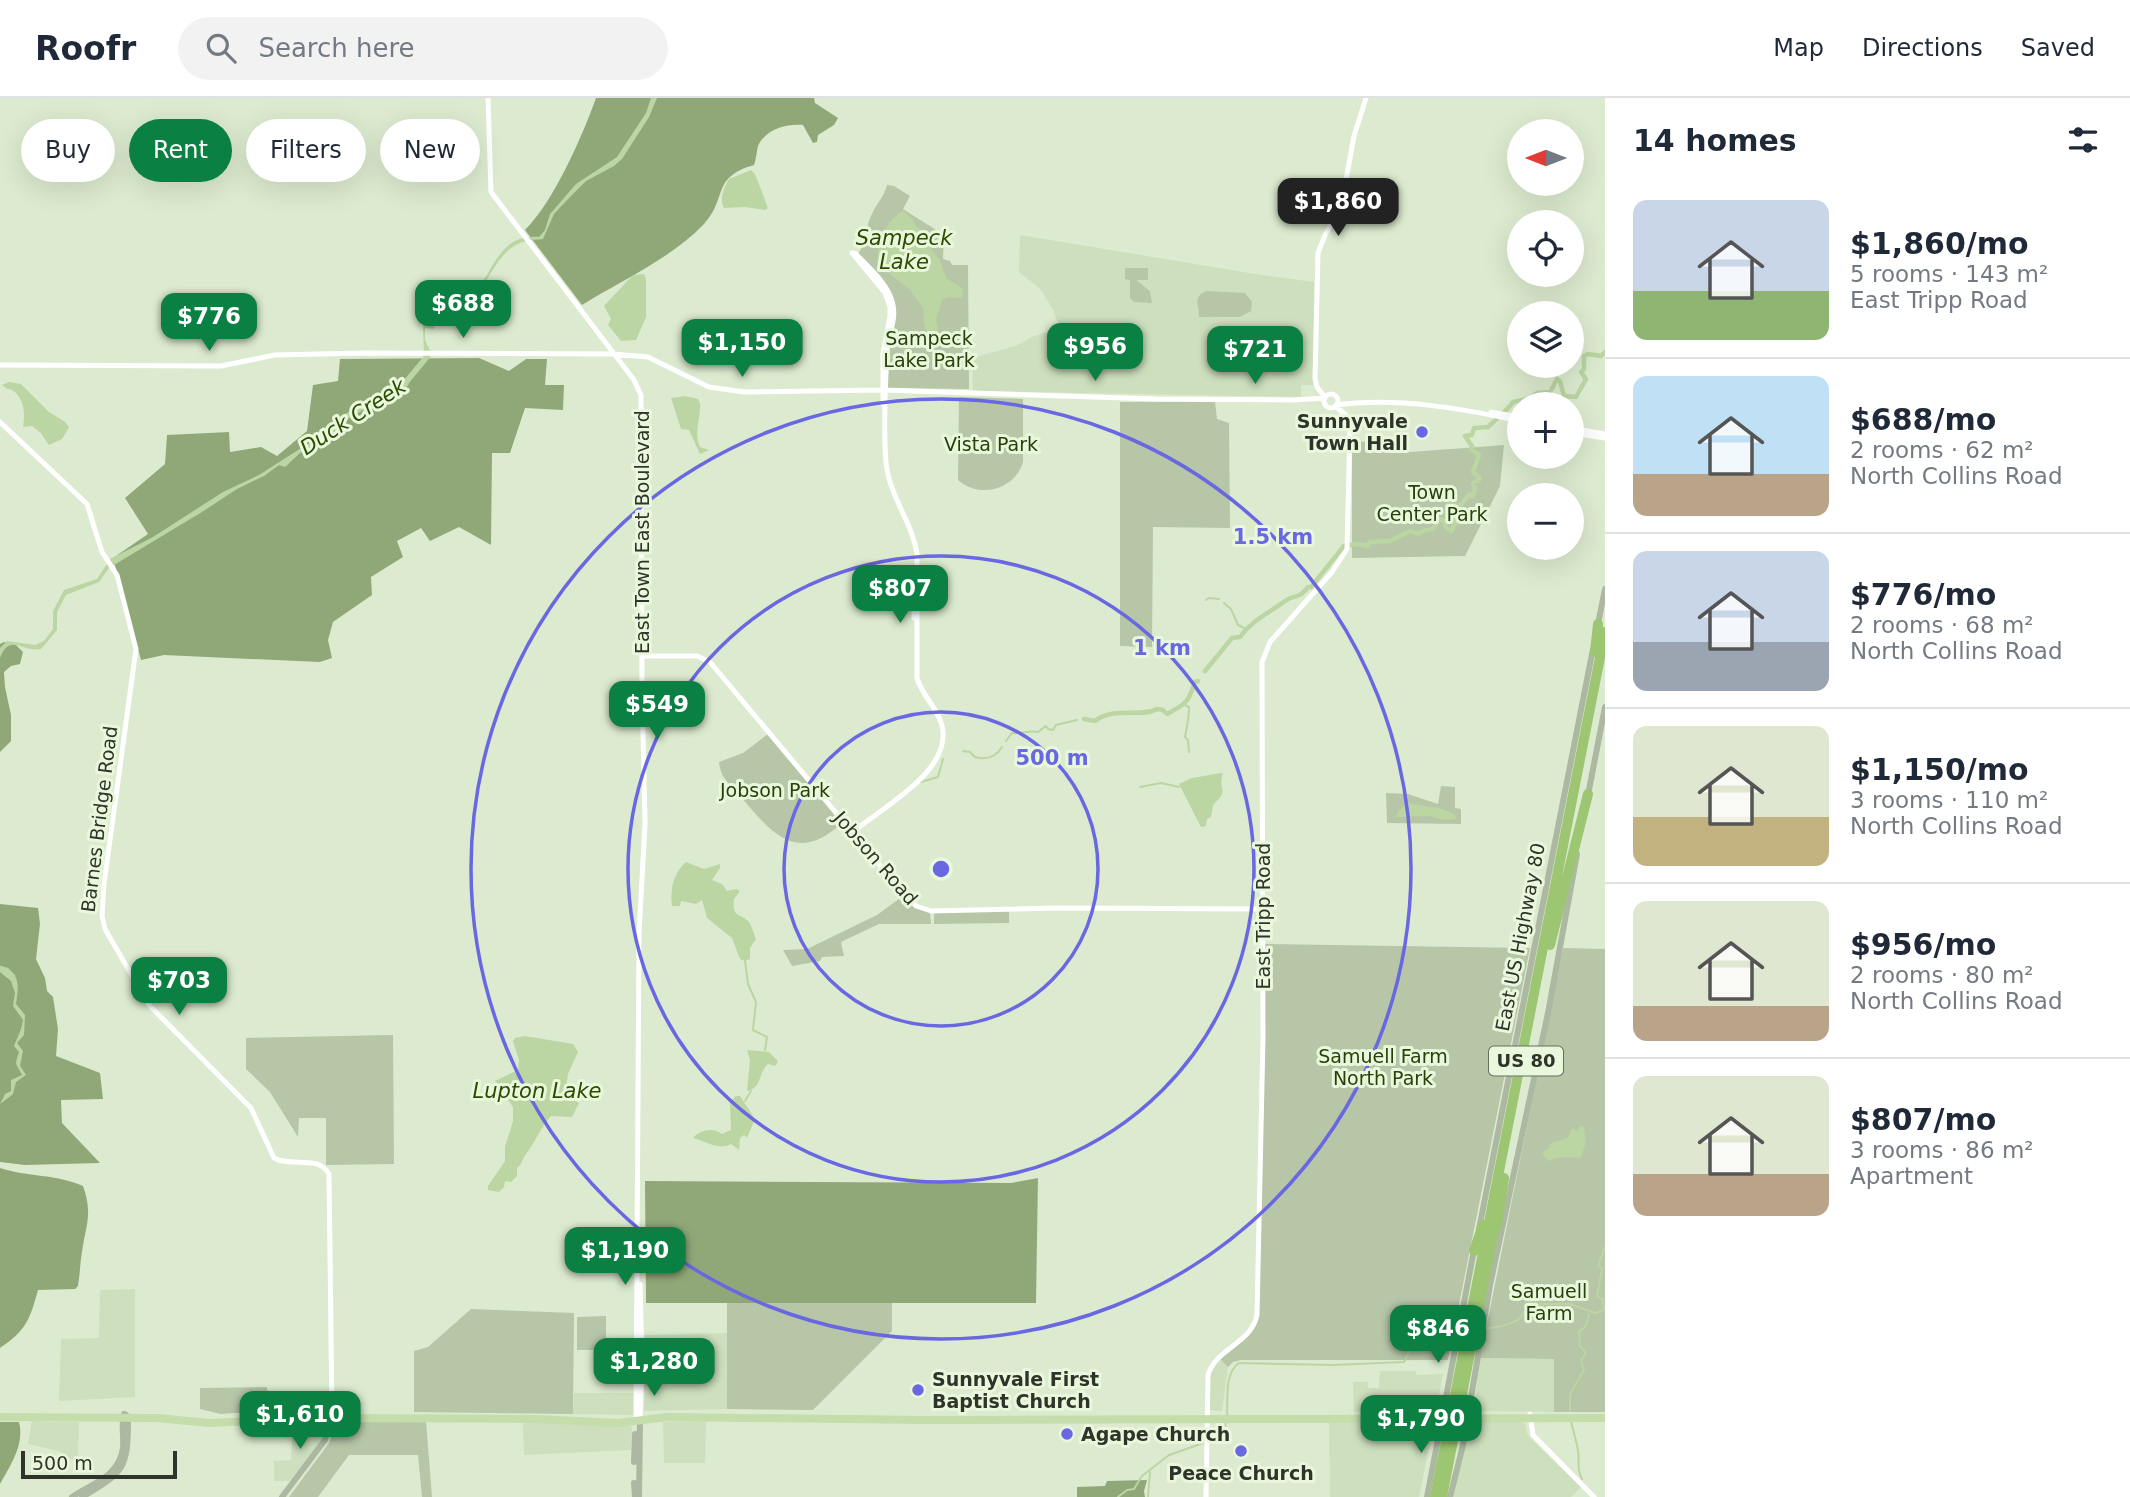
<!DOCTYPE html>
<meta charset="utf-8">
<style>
:root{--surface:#fff;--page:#f2f2f3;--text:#1f2937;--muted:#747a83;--line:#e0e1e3;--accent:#0b8043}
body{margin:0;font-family:"DejaVu Sans",sans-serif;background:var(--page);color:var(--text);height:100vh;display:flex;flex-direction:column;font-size:26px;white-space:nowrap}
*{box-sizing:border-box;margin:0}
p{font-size:23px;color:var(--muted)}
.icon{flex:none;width:38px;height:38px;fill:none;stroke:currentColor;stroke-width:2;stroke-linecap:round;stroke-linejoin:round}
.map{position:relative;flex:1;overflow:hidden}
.side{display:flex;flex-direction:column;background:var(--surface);width:525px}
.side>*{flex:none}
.top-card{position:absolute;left:21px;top:21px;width:665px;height:63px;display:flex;gap:14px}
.needle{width:46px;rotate:270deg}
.fabs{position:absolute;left:1507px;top:21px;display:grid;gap:14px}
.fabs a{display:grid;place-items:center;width:77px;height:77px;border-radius:50%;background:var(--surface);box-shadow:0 7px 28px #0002;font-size:35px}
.scale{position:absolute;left:21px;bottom:18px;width:156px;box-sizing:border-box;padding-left:7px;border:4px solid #2e3429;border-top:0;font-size:19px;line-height:24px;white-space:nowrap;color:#2e3429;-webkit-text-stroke:5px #e9f8dc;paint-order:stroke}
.price{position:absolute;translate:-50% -60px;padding:0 16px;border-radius:14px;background:var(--accent);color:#fff;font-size:23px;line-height:46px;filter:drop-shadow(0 2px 4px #0008)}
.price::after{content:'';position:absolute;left:50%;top:42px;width:21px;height:16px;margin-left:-10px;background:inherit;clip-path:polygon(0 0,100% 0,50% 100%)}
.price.current{background:#222;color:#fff}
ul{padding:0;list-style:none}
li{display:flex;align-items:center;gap:21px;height:175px;padding:0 28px}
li+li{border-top:2px solid var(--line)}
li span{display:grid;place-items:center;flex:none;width:196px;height:140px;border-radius:14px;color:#555}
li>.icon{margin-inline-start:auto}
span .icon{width:84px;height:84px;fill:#fffc;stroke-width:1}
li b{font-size:30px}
h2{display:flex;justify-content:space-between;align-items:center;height:84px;padding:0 28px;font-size:30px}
.pill{padding:0 24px;border-radius:32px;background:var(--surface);box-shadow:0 7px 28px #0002;font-size:24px;line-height:63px}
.pill.current{background:var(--accent);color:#fff}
header{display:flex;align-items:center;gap:42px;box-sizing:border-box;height:98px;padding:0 35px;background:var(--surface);border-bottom:2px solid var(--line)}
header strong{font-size:33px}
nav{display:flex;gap:38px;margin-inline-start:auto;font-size:24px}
.search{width:490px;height:63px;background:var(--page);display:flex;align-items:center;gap:18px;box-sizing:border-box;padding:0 24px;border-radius:38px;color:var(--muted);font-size:26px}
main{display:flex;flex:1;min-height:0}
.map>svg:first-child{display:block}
</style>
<header>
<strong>Roofr</strong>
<div class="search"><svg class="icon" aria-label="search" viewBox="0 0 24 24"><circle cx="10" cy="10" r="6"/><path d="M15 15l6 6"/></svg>Search here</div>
<nav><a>Map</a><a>Directions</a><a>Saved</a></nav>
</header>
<main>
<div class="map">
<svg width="1605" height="1399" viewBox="0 0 1605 1399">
<rect width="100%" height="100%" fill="#dcebcf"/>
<!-- built -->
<path fill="#cddfbd" d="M1020,137l235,39 59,8 -1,103h-12v12l-328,-6 -1,-33 43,-12 19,-10 26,-8 -8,-20 -11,-18 -22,-18z
M135,1191v108l-76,4 2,-62 38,-1 1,-48z
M727,1235v76l-83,2 1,-76z
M1219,1260l9,9 -6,44 -13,-1 1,-33 1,-8z
M1480,1260l75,1 -1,53 -77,-1 -2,-9z
M1380,1273h36v4l27,-1 -6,31 -7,6 -76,1 -1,-30h15v6h11z
M574,1295h60v22l-61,-1z
M32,1321h10v3h37l-1,33 -4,6 -15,-10 -31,-7z
M1473,1322l49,1 4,4 1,8 5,7 49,47 -10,10h-119l17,-74z
M293,1323h33v5l-5,16 -31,39h-16v-20l17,-1z
M523,1323l107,4 2,3 -1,22 -107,5z
M706,1323l-1,42h-41l-1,-41z
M1427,1323l6,7 -14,69h-89l-1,-75z"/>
<!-- green -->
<path fill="#b6c6a7" d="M887,87l7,1 16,10 -7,13 41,26 -1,24 7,2 2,4h16l1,124 -82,-1 1,-39 7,-37 -37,-58c9,-13 7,-25 13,-38 5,-12 13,-19 16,-31z
M1125,170h23v12h-12l14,11 2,12 -18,-1 -4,-4v-18l-5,-1z
M1207,193l38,2 7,9 -1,9 -11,6h-41c1,-11 -8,-20 8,-26z
M959,299l64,2v63c-8,28 -44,37 -65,18z
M1120,304h95l2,17 12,4 1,105 -77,-1 -1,120 -32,-1z
M1352,343l35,2 24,9 93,-7 -4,41 -35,70 -113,2z
M768,636l74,89c-45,41 -69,12 -100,-25 -11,-13 -21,-18 -23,-36l24,-9z
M1441,688l14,1v21l6,1v15l-74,-1 -1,-30 22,1 30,10z
M903,798l27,16 1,12h-52l-38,18 3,14 -22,1 -2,4 -28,5 -9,-16 24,-1 70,-34z
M1009,813v12l-75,1v-12z
M1264,846l266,4 -82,412h-207l-8,2 -5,5 -9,-9c14,-10 35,-21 39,-39z
M1563,850l42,1v463h-51v-53l-74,-1z
M393,937l1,129 -68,1v-47h-27l-1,19 -28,-45 -24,-23v-31z
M727,1205h165v28l-79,79 -86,-1z
M471,1211l103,4 -1,101 -159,-2v-61l14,-4z
M606,1218v34h-29v-33z
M267,1289l2,24 -48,3 -21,-5v-21z
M337,1322l89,1 6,76h-10l-4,-42h-69l-31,42h-29l40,-54z"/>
<!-- forest -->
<path fill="#90a878" d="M596,0h218l1,5 23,15 -4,7 -16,10 -1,7 -4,1 -10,-18c-16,-1 -33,3 -43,17 -4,6 -3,16 -6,23 -43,12 -26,33 -50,59 -32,34 -82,56 -122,81l-57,-75c29,-29 57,-93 71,-132z
M479,260l30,13 17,-12h21l-2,26h19l-1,25 -38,-2 -15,45h-18l-1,92 -32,-18 -29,14 -9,-13 -24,13 6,16 -32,20 1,18 -39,27 -5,18 4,18 -12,4 -156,-7 -23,5 -28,-102 35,-24 -23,-36 40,-34 2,-29 62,-3 1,20 31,-5 16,9 30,-25 6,-46 25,-4 2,-22z
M4,544l12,3 7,7 -3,12 -9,2 -7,6 1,15 6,28v26l-11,11v-108z
M0,806l38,4 2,16 -4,35 9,19 2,13 6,6 5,32 -2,27 44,17 3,26 -42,1 1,23 38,40 -75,2 -25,-3z
M0,1070c27,9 57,6 83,18 10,28 3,38 -1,66 -2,11 -2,22 -4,34l-3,3 -37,1c-8,29 -12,41 -38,58z
M1038,1080l-2,125h-390l-1,-122 366,2z
M0,1324h19c6,22 -9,44 -19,62z
M1147,1382l-3,11 1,6h-68v-10l28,-1 2,-5z"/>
<!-- water -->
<path fill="#bbd5a3" d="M651,0h6l-8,19 -27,42 -8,7 -28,15 -16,16 -16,17 -11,25c-5,1 -11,0 -17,2 -22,5 -32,28 -43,45 5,10 15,9 18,19l-2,6 -14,4 -10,11 -5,-5v-14c-13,7 -32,1 -36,22l-9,-1v12l7,15 -23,28 -5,10 -21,6 -34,19 -16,15 -33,20 -15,14 -6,-2 -15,11 -27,13 -35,23 -93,56 -10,14 -33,13 -9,17v18l-16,19c-18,4 -31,-17 -41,9v-10l7,-7 28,4 9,-4 9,-12v-18l11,-21 33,-11 13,-20 43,-22 70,-45 36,-17 36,-23 40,-25 12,-14 51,-26 26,-31 -1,-31 7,-1 9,-13 33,-9 2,2 -1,15 3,3 10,-11 11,-3v-6l-17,-12c0,-8 3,-9 7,-15 12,-22 24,-41 52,-38l6,-7 5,-16 26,-30 41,-27 29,-44z
M751,72l4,4 13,34 -3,2 -20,-3 -21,1c-5,-8 0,-21 5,-29z
M903,113l9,8 4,7 8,6 7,17 9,11 6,18 17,11 -1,9 -14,-1 -6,3 -6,19 4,27 -8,2 -8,-25 -1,-15 -14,-19 -20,-16 -8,-1 -3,-4c-3,-21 6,-47 25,-57z
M644,176l2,5v38l-10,23 -15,1 -13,-16 3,-6 -7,-13 29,-31z
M9,284l12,2 28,28 16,10 4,5 -7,12 -13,6 -8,-12 -9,-7 -9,1c2,-12 2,-29 -11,-37 -4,-1 -7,-2 -10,-5z
M685,298l13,3 2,4c1,16 -7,29 0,44l9,3 -9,4 -11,-24 -8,-1 -10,-31z
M1221,675h2c-6,19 8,15 -10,32l-2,12 -4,2 -1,7 -5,1 -22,-43 13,-6z
M1409,705l34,6 12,6 1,4 -13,1 -12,-4 -36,1 8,-11z
M686,764l18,7 16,-5v4l-8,12 10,4 5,7 9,-2 4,2 -6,8c-2,20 6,13 15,23 3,5 5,12 7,17l-6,9v11l-5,2 -5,-2 -8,-21 -25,-20 -5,-18 -6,4 -15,-3 -1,5h-8c-2,-17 1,-32 14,-44z
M0,870c4,2 8,2 12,5 9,7 5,22 4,31l9,11 -1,20 -7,8 6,8 -3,15 6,9 -10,7 -3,12 -13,10 5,-10 6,-3v-11l11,-5c-6,-13 -8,-8 -3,-23l-5,-6 7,-17 2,-9 -10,-14 2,-13 -4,-12 -11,-9z
M525,938l48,8 5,8 -10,22 -3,19 3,4 11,6 -7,14 -21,-1c-11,12 -16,27 -25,38 -5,6 -3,10 -9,14v8l-6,6 -6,-1 -1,6 -5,5 -11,-2v-4l17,-25v-14l8,-26v-14l-18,-26 23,-11 1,-10 -6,-19 2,-3z
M747,952l22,2 9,9 -3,5 -7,-2c-10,9 -6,24 -21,27l3,-31z
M736,998h4l15,23 -8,19 -3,-3 -4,3 -1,12 -8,-6c-12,7 -26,-3 -38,-6 7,-8 20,-11 29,-4l9,-4 -1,-28z
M1580,1027l4,2 2,15 -5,16 -20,-1 -13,4 -6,-8 9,-7 -2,-2 18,-6 5,-10 6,4z"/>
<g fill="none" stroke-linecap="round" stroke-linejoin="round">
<!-- stream -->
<path stroke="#bbd5a3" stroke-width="2" d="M1206,502l3,-2 10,1
M1224,505l7,6 7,16 8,4
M1185,607l4,2c0,11 -2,19 -4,30l3,3 1,12
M1006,643l6,-8c10,1 17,-3 26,-1l8,-6 2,3 5,1 3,-5 21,-5
M963,653l7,1 5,5c11,3 21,0 27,-10
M921,684l17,-5 5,-18
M1140,689l21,-4 18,4
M745,863l3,23 8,18 -3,28 14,7 -2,13
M745,1003l6,-10
M1484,1231c20,-3 39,-4 45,-27l5,-1 3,3h33l25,9 9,-3 -1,-10 -6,-4 5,-27 -4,-4 7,-18
M1570,1313v-17l14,-24 -3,-9 5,-8 -6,-7 -1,-14 7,-6 3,-12
M1227,1319c1,-17 -3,-44 12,-54l94,2 71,-3 6,-12 13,-6 19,-14 15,1
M1571,1323c2,10 5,18 7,29 2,10 -2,19 4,29
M1118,1399l9,-7 7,-1 8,-13 27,-21 49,-17 5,-3 3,-13
M1148,1399l2,-25"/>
<!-- river -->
<path stroke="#bbd5a3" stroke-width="4.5" d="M1205,573l27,-33 8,-1c12,-17 29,-24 45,-36 11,-8 12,0 23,-14h3l33,-41 14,-2 10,2 2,-4 20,-1 20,-10 8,3 7,-4 8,-1 7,-10 3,1 4,9 4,2 6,-10 -10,-5v-10l2,-2 11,2 9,-11 4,1 2,-8 -2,-5 6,-3 1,-2 -7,-6 6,-17 -8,-6 1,-3 -7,-10 7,-1 2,-7 14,-1c9,-9 18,-15 25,-25l15,-3 9,-6 13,-1 7,-13 3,2 4,15 12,1 10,-18 -5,-7 3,-3v-13l4,-2 13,2 4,-4
M1084,621l11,2c18,-15 47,-3 62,-12l6,1 4,4c19,-10 21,-11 28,-32l3,-1
M0,870l7,2 6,6"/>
<!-- tertiary -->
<path stroke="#fff" stroke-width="5" d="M488,0l3,94 143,188 7,15 1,293 3,136 -6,109 -3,489
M852,155l4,1c13,14 31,29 36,47 6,18 -5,35 -5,53 -2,35 -4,73 -1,108 3,34 26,59 31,92v124c5,18 21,30 25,48 11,45 -61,82 -89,106
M852,155l33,40 5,14v10l-7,37v50
M0,267l221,1 54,-11 88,-2 251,1 34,3 61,30 35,5 139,-2 273,9 138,1 31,-2
M1324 303a7 7 0 1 1 14 0a7 7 0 1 1-14 0Z
M1325,299l-8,-10 -2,-8 3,-126 7,-18 16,-28 13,-71 12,-38
M1336,307c60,-8 124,3 183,16
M1491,314l28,5
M0,324l87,82 15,48 15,23 19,74 -32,235 -2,32 3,13 44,76 102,103 23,50c17,10 44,-4 55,16l3,240
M1572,330l33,6
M1572,335l33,5
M914,520v-50
M642,558h55l13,6 183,219 23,25 15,5 129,-3 203,1
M640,1186l2,76 -2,61
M1530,1316l3,21 61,62
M1206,1399l2,-122c8,-27 43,-31 49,-60l6,-277 -1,-376 8,-20 62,-70 15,-23 3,-118 -3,-15 -12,-10"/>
<!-- secondary -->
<path stroke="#adb8a2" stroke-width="6" d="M1598,526l7,-35
M1588,697l17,-88
M1479,1131l114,-580
M634,1364l1,-28
M634,1385l1,14
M72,1399c20,-14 47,-20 51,-49 1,-12 -2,-23 1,-34
M82,1399c43,-25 46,-29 46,-79l-2,-3
M282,1399l43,-57 7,-26
M639,1399l1,-76
M1427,1399l47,-247
M1450,1399l13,-52 27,-160 58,-272 29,-159"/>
<!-- primary -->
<path stroke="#c4ddaa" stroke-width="8" d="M0,1319l157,1 52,5 117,-5 211,1 82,4 48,-6 257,3 681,-2"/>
<!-- motorway -->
<path stroke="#9dc672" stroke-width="10" d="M1595,554l3,-28
M1550,847l38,-151
M1497,1128l7,-48
M1474,1153l9,-26
M1435,1399l170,-865
M1442,1399l54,-278"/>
</g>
<!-- distance rings -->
<g fill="none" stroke="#6967e1" stroke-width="3.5">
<circle cx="941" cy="771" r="157"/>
<circle cx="941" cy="771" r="313"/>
<circle cx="941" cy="771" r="470"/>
</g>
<!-- markers -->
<g fill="#6967e1" stroke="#e9f8dc" stroke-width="2.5">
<circle cx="1422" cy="334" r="7"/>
<circle cx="918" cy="1292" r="7"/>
<circle cx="1067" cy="1336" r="7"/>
<circle cx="1241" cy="1353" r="7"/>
</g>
<g text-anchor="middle" stroke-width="6" stroke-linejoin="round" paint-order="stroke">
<!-- shield labels -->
<rect fill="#e9f8dc" stroke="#666f5f" stroke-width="2" x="1489" y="948.5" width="74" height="29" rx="5"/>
<g font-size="18" font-weight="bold" fill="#2e3429">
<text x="1526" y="969">US 80</text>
</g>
<!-- park labels -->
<g font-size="19" fill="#29400a" stroke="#e9f8dc">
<text x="929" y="247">Sampeck<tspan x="929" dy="22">Lake Park</tspan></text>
<text x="991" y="353">Vista Park</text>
<text x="1432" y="401">Town<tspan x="1432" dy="22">Center Park</tspan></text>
<text x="775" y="699">Jobson Park</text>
<text x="1383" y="965">Samuell Farm<tspan x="1383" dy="22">North Park</tspan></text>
<text x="1549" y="1200">Samuell<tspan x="1549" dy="22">Farm</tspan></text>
</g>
<!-- poi labels -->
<g font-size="19" font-weight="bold" fill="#2e3429" stroke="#e9f8dc" text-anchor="start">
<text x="1408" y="330" text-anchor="end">Sunnyvale<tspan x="1408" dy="22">Town Hall</tspan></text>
<text x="932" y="1288">Sunnyvale First<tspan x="932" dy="22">Baptist Church</tspan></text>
<text x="1081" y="1343">Agape Church</text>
<text x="1241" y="1382" text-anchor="middle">Peace Church</text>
</g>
<!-- street labels -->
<g font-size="19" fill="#2e3429" stroke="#e9f8dc">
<text transform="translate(642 434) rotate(-90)" y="7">East Town East Boulevard</text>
<text transform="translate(99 721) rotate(-83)" y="7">Barnes Bridge Road</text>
<text transform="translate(876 760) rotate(49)" y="7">Jobson Road</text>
<text transform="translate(1263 818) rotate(-90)" y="7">East Tripp Road</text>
<text transform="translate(1520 839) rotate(-79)" y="7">East US Highway 80</text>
</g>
<!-- water labels -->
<g font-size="21" font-style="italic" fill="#2e4b00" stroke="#e9f8dc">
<text x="904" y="147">Sampeck<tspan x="904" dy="24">Lake</tspan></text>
<text transform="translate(353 319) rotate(-33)" y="7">Duck Creek</text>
<text x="537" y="1000">Lupton Lake</text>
</g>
</g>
<circle cx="941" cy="771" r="10" fill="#6967e1" stroke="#e9f8dc" stroke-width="3.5"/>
<g font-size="21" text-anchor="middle" font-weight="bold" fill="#6967e1" stroke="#e9f8dc" stroke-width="6" stroke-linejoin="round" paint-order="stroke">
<text x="1273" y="446">1.5 km</text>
<text x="1162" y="557">1 km</text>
<text x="1052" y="667">500 m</text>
</g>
</svg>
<div class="fabs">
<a><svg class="needle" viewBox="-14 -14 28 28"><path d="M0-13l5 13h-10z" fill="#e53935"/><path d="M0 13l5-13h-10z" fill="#747a83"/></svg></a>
<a><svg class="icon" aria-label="locate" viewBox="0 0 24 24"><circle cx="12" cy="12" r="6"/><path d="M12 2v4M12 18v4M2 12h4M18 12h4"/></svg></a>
<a><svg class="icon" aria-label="layers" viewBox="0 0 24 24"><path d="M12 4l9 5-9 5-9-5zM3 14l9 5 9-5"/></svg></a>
<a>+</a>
<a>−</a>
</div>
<div class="scale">500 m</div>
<b class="price current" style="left:1338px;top:140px">$1,860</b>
<b class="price" style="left:463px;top:242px">$688</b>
<b class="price" style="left:209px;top:255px">$776</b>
<b class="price" style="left:742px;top:281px">$1,150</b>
<b class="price" style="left:1095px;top:285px">$956</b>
<b class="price" style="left:1255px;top:288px">$721</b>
<b class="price" style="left:900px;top:527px">$807</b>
<b class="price" style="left:657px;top:643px">$549</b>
<b class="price" style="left:179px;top:919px">$703</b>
<b class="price" style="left:625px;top:1189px">$1,190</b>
<b class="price" style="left:1438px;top:1267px">$846</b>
<b class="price" style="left:654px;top:1300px">$1,280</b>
<b class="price" style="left:300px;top:1353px">$1,610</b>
<b class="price" style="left:1421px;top:1357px">$1,790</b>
<div class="top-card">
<a class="pill">Buy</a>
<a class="pill current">Rent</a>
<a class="pill">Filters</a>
<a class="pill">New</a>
</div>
</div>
<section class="side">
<h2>14 homes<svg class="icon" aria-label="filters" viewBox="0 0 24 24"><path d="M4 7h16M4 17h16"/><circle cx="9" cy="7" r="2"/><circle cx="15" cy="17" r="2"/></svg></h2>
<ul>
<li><span style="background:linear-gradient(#c9d6e8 65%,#8fb573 0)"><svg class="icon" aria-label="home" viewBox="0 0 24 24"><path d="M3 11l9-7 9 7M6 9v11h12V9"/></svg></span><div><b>$1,860/mo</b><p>5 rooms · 143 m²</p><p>East Tripp Road</p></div></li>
<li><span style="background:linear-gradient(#bfe0f5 70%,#b9a48a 0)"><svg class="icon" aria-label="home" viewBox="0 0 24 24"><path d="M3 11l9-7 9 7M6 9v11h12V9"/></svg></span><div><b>$688/mo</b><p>2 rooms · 62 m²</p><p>North Collins Road</p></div></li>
<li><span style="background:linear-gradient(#c9d6e8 65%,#9aa5b1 0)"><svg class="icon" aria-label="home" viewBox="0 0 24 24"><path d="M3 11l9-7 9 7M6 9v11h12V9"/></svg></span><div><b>$776/mo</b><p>2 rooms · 68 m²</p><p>North Collins Road</p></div></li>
<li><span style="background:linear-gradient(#dfe7d0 65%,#c2b280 0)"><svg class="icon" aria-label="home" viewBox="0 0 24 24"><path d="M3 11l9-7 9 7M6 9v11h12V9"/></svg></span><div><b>$1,150/mo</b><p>3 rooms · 110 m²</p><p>North Collins Road</p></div></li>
<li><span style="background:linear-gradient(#dfe7d0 75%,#b9a48a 0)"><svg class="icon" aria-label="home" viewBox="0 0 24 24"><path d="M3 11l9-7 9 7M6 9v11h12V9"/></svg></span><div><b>$956/mo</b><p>2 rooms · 80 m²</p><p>North Collins Road</p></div></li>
<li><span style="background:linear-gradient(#dfe7d0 70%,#b9a48a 0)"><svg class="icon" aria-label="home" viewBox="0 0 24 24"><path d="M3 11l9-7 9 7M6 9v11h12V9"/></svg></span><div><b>$807/mo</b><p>3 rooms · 86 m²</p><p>Apartment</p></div></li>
</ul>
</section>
</main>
